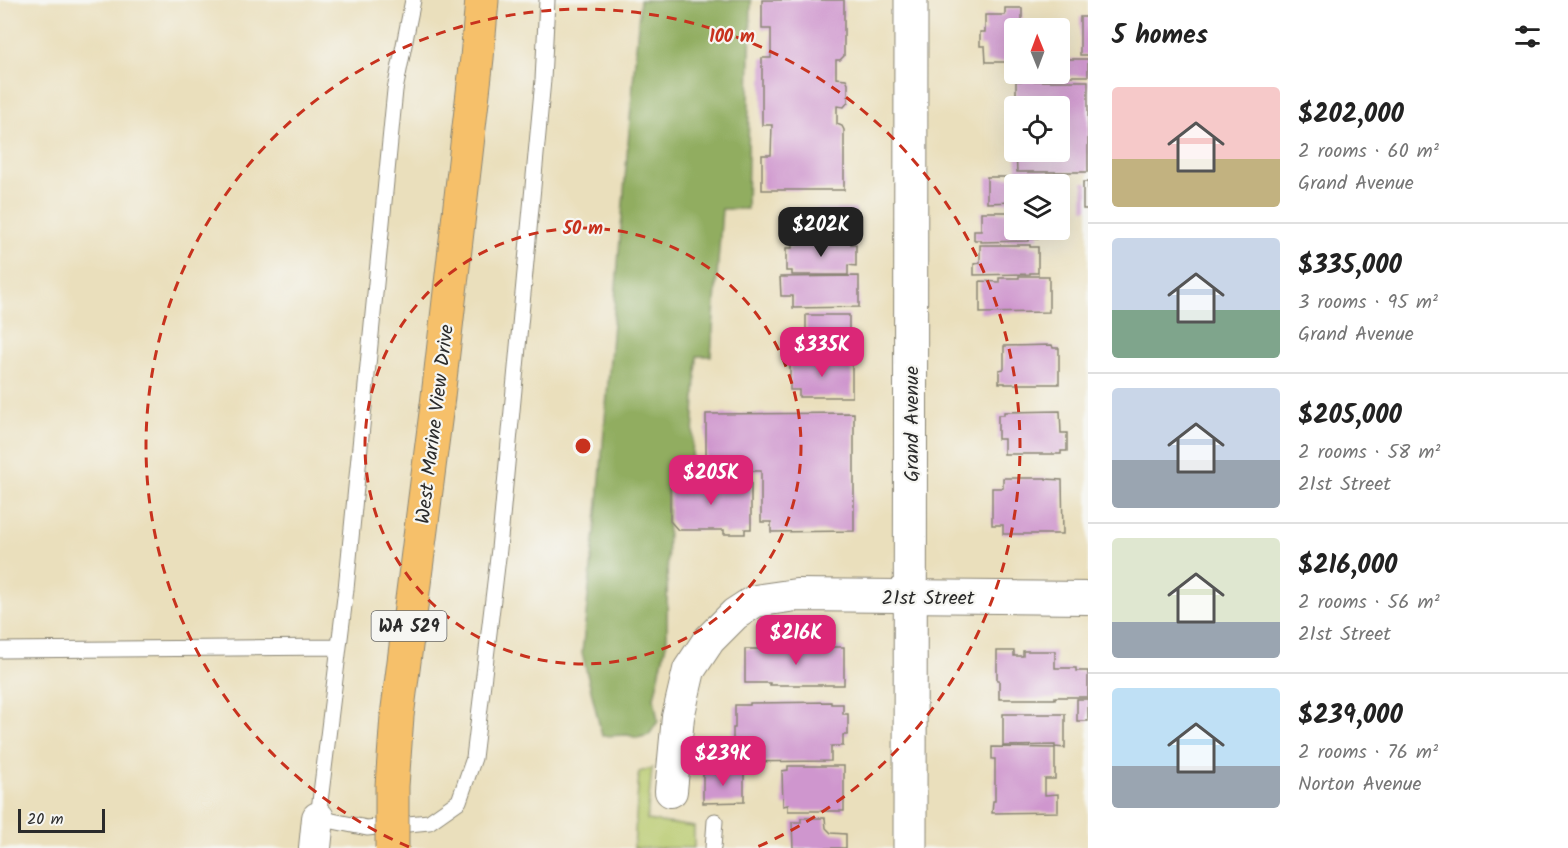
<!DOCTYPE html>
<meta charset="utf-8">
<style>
:root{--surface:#fff;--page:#f6f6f6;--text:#222;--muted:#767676;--line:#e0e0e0;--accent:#db2777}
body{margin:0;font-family:Kalam,sans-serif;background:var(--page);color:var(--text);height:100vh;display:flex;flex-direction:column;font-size:22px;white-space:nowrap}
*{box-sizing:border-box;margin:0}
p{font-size:20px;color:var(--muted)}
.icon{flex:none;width:33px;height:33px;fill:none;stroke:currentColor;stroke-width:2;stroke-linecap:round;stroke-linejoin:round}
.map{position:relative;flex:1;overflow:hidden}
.details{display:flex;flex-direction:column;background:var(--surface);width:480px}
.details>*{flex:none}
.needle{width:39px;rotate:359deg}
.buttons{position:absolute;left:1004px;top:18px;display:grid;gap:12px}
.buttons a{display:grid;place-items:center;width:66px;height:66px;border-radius:6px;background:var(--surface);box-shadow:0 6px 24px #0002;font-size:30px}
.scale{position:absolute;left:18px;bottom:15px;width:87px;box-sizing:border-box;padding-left:6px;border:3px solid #2b2b2b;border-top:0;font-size:16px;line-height:21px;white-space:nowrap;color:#2b2b2b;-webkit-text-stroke:4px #f6f6f2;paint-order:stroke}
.price{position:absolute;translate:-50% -51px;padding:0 14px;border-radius:12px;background:var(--accent);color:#fff;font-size:20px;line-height:39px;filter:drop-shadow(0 2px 3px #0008)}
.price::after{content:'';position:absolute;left:50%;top:36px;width:18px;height:14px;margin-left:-9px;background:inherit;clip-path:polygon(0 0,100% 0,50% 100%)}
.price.on{background:#222;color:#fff}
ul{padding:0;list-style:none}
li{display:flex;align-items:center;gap:18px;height:150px;padding:0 24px}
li+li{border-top:2px solid var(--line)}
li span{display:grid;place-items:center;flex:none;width:168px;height:120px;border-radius:6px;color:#555}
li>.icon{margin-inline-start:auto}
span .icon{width:72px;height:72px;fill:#fffc;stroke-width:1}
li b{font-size:26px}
h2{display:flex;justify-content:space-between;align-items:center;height:72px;padding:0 24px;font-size:26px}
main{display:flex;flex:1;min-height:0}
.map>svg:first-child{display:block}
</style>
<main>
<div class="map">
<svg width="1088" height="848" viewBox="0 0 1088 848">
<rect width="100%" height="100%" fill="#f6f6f2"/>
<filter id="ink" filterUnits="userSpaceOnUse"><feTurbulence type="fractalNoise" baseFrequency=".0167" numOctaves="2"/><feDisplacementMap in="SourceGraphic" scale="12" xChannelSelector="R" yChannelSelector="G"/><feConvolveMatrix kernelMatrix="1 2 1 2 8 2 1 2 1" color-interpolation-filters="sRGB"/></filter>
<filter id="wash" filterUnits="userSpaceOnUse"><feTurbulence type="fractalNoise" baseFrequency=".008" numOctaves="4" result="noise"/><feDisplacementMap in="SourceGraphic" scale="24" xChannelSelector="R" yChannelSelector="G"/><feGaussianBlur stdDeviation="1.35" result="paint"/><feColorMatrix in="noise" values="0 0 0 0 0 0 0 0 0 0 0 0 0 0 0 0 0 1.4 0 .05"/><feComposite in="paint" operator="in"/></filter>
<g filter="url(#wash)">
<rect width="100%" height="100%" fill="#eadfbc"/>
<!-- green -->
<path fill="#b7c96c" stroke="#717a4c" stroke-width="1.5" d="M652,768l-5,52 47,7v21h-60l5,-76z"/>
<!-- forest -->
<path fill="#91ad60" stroke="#5e6c46" stroke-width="1.5" d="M640,0h111l-4,209h-25l-11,147h-14l-6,121 -23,1 -1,162 -13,58 4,23 -9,14 -12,3 -9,-3 -26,1 -20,-83 16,-150z"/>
<g id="blocks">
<!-- building -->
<path fill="#cf96ce" d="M762,0h82v56l-4,4h-4v18l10,1 2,4v19l-4,5 -7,-1v18l5,2 2,4v60h-82v-35h9l1,-30h-10v-67h9v-29h-9z
M1005,8h17v20h-8v34h-28l-1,-16h-5v-14h5v-17h20z
M1080,17h8v38h-8z
M1062,59h26v17h-26z
M1016,81h72v91h-71l-1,-20h43v-46h-43z
M987,177h51v7h-24v18l-27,1z
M1083,182h5v27h-5z
M800,209h56v29h-15v-2h-41z
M981,212h33v18h24v9h-9v2l-48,1v-2h-7v-10h7z
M851,241v3h5v22l-8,-1v10h-56v-4h-6v-23h6v-6z
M980,245h50v2h8v26h-8v1l-56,1v-11l6,-1z
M859,276v31l-66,1v-12h-12l-1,-19z
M1019,276h30v36l-69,1v-32l19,1v-4h20z
M806,315h43v32h-43z
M1052,345l1,3h6v36h-54v-1h-6v-13l5,-1v-23z
M790,359l62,1v37h-53v-7h-9z
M1060,411l1,22h6v18h-6v3h-57v-15h-6v-24h6v-3z
M854,413v118l-83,1v-10h-10v-51h-55v-57z
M1003,478h43v1l16,1 1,54h-60v-9h-11v-37h11z
M670,482h81v47h-6v5h-21v-4h-46l-8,-9z
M770,647h74v38h-74v-2h-25v-34h25z
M997,651h17v5h9v-5h32v17h21v3h12v26h-33v2h-56v-19h-2z
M1077,699h11v22h-11z
M831,702v2h12v10h5v21h-5v11h-12v15l-98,1v-34h2v-23h15v-2z
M1003,714h62v34l-10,-1v-2l-52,1z
M992,747l63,1v31h-10v16l13,-1v18l-66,1 1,-12h2v-42h-3z
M788,766h56v45h-56v-6l-5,1 -1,-35 6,-1z
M703,771h41v31l-41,1z
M801,818h24l1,10 5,5 15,1v14h-53l-1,-26h9z"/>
</g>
</g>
<g filter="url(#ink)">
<use href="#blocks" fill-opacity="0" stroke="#8a8574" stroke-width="1.5"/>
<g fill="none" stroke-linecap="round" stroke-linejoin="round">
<!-- service casing -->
<g stroke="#8a8574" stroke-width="17">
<path id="service" d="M413,0l-18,90 -49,499 -28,229 49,10 62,-6 30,-21 15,-43 25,-209 44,-469 4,-80
M0,650l339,-3
M713,848l2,-27"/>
</g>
<!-- minor casing -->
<g stroke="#8a8574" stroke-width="34">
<path id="minor" d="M671,791l7,-74 11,-47 20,-30 26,-26 20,-13 41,-6 292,3
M315,848l3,-30"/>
</g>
<!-- tertiary casing -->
<g stroke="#8a8574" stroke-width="35">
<path id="tertiary" d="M910,848l1,-848"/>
</g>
<!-- primary casing -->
<g stroke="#8a8574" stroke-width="35">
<path id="primary" d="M437,405l40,-347 5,-58"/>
</g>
<!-- service -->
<use href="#service" stroke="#fff" stroke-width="15"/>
<!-- minor -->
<use href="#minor" stroke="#fff" stroke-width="32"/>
<!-- tertiary -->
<use href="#tertiary" stroke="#fff" stroke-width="33"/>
<!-- primary -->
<use href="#primary" stroke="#f6c06b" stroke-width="33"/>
<!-- primary-bridge casing -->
<g stroke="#8a8574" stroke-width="35" stroke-linecap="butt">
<path id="primary-bridge" d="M392,848v-62l5,-70 40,-311"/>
</g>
<!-- primary-bridge -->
<use href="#primary-bridge" stroke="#f6c06b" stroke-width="33"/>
</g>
</g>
<!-- distance rings -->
<g fill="none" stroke="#c8321e" stroke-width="3" stroke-dasharray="10 8">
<circle cx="583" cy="446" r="218"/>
<path d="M409 847A437 437 0 1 1 757 847"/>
</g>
<g text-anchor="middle" stroke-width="4.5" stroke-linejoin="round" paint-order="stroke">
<!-- shield labels -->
<rect fill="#f6f6f2" stroke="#686867" stroke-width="1.5" x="371.5" y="611" width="75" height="30" rx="4.5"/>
<g font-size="18" font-weight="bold" fill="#2b2b2b">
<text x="409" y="632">WA 529</text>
</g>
<!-- street labels -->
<g font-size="20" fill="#2b2b2b" stroke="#f6f6f2">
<text transform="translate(434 424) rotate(-83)" y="7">West Marine View Drive</text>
<text transform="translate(911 424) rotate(-90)" y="7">Grand Avenue</text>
<text x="928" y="604">21st Street</text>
</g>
</g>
<circle cx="583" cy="446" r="9" fill="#c8321e" stroke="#f6f6f2" stroke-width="3"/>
<g font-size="18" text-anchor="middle" font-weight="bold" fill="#c8321e" stroke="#f6f6f2" stroke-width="4.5" stroke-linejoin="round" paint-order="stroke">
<text x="732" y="42">100 m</text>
<text x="583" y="234">50 m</text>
</g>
</svg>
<div class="buttons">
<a><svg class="needle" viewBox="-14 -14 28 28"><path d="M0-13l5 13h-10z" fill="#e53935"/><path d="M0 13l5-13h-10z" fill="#767676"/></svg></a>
<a><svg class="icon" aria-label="locate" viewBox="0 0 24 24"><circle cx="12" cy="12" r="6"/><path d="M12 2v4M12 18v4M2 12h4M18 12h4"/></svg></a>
<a><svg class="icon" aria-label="layers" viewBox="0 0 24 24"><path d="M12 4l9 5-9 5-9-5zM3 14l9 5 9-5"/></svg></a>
</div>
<div class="scale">20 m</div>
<b class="price on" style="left:821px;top:258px">$202K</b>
<b class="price" style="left:822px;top:378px">$335K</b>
<b class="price" style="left:711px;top:506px">$205K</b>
<b class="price" style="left:796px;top:666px">$216K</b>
<b class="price" style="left:723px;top:787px">$239K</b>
</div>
<section class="details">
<h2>5 homes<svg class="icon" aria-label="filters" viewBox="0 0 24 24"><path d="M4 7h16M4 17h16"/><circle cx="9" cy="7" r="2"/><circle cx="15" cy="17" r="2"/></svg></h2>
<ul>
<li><span style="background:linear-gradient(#f6c9c9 60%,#c2b280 0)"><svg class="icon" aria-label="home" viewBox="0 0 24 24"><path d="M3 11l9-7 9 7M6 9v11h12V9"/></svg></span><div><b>$202,000</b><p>2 rooms · 60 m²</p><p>Grand Avenue</p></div></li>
<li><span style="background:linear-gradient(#c9d6e8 60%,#7fa58c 0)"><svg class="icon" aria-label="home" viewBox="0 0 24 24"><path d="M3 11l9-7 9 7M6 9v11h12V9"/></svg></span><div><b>$335,000</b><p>3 rooms · 95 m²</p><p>Grand Avenue</p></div></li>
<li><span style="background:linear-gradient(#c9d6e8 60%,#9aa5b1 0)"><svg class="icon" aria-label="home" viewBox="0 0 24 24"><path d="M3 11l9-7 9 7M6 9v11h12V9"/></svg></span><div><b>$205,000</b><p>2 rooms · 58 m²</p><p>21st Street</p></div></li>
<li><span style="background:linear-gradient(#dfe7d0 70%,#9aa5b1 0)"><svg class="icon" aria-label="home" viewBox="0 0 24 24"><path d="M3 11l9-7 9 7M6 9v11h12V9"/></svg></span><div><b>$216,000</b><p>2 rooms · 56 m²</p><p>21st Street</p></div></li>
<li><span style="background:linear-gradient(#bfe0f5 65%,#9aa5b1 0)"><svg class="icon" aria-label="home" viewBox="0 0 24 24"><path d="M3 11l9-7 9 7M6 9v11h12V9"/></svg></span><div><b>$239,000</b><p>2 rooms · 76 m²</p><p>Norton Avenue</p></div></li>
</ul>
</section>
</main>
